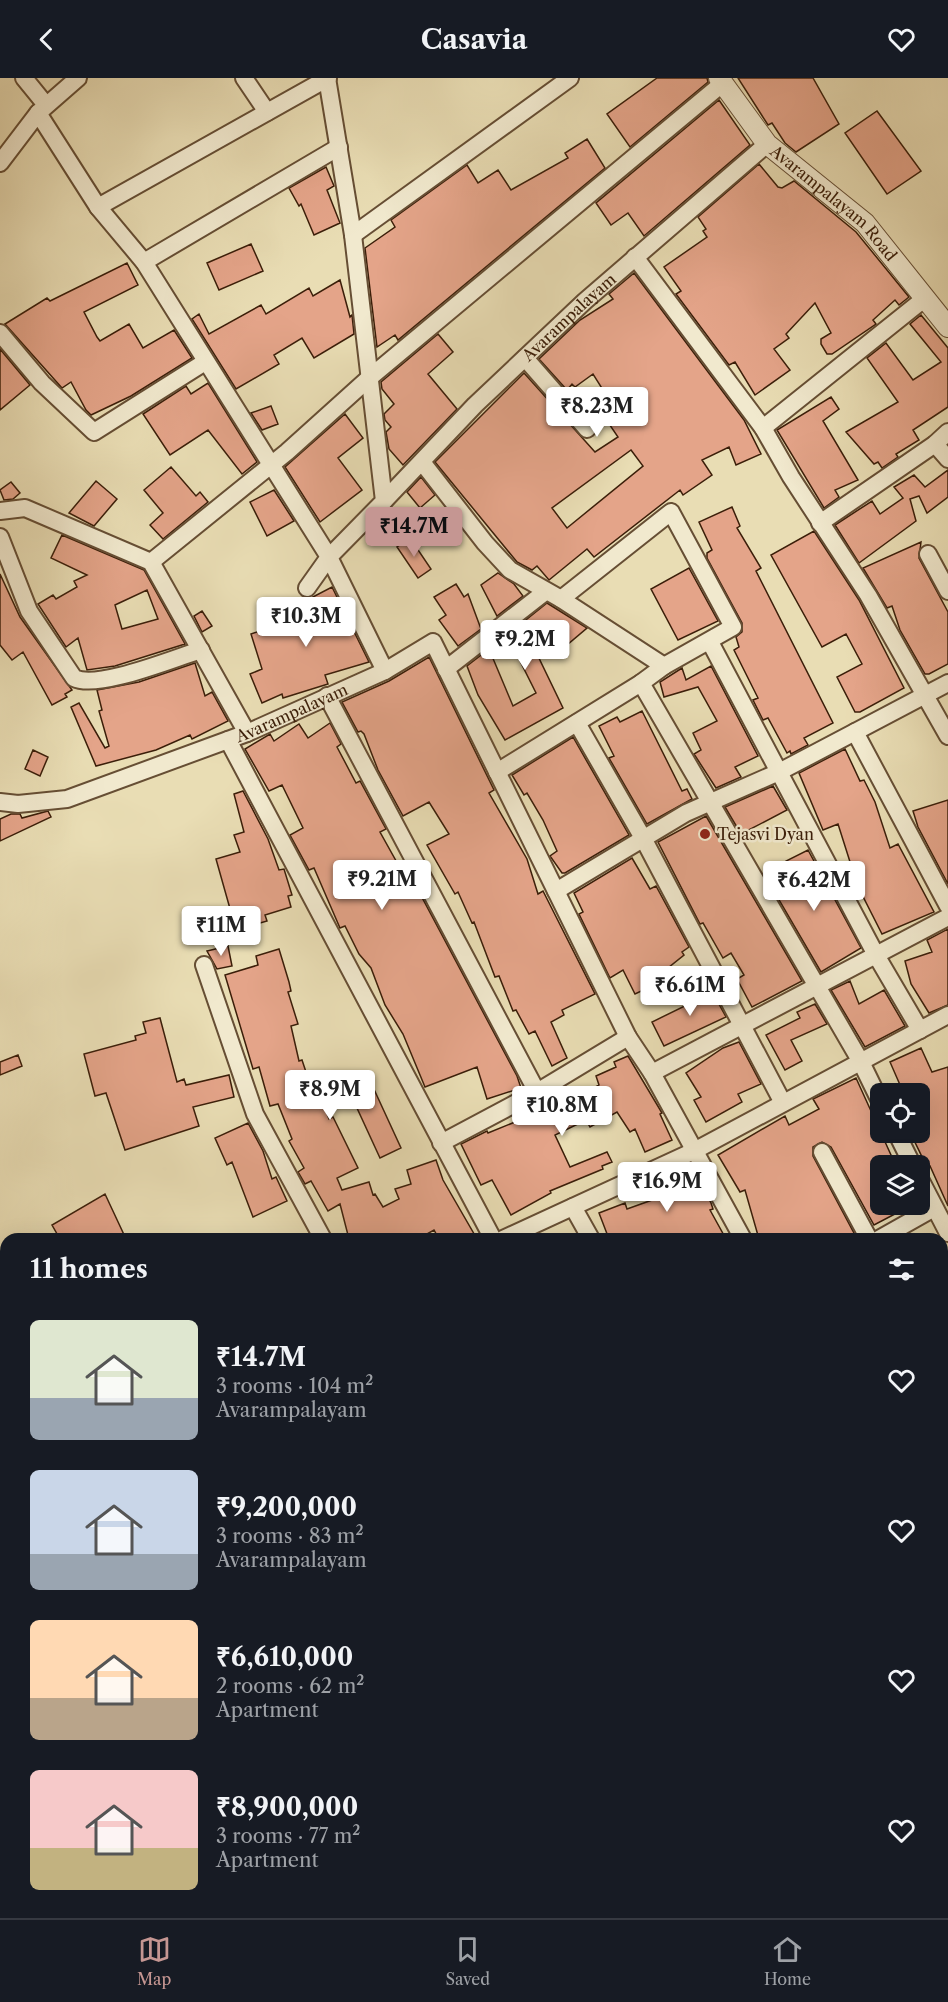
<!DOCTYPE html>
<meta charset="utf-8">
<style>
:root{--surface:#171b24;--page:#242831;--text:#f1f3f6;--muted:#9ea1a6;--line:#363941;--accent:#c59692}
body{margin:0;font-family:"Libre Caslon Text",serif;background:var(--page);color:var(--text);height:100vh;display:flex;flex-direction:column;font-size:22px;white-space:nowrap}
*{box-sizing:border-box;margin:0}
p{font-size:20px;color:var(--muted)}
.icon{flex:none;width:33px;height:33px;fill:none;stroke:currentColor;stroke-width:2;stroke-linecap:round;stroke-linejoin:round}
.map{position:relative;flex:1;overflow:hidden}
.details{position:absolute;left:0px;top:1155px;width:948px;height:686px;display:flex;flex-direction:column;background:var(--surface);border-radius:18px 18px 0 0;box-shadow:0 6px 24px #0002}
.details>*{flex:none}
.controls{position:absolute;left:870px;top:1005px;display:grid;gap:12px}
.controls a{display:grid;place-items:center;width:60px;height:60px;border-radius:9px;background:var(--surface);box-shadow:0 6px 24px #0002;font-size:30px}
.price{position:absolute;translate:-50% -51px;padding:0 14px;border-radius:6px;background:#fff;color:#222;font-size:20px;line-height:39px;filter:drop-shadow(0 2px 3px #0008)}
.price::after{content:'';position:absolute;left:50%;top:36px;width:18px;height:14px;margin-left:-9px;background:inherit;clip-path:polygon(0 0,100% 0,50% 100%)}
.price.active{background:var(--accent);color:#111}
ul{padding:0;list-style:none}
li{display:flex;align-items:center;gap:18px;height:150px;padding:0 30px}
li span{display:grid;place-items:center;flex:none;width:168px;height:120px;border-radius:9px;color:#555}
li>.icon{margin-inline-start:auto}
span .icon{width:72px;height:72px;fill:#fffc;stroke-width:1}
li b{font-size:26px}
h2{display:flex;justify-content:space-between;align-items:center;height:72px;padding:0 30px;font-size:26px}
header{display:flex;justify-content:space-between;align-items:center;height:78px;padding:0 30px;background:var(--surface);font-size:27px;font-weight:800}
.tab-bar{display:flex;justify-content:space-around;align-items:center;height:84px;border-top:2px solid var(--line);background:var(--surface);font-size:16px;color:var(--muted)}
.tab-bar a{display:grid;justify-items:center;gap:3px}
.tab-bar .active{color:var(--accent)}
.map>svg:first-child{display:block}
</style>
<header><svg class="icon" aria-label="back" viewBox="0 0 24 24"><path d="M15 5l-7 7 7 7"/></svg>Casavia<svg class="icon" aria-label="heart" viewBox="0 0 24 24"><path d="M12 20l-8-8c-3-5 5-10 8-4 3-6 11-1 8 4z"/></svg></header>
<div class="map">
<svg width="948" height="1840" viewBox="0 0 948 1840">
<rect width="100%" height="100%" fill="#e9ddb4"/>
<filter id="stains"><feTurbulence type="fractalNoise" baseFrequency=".00333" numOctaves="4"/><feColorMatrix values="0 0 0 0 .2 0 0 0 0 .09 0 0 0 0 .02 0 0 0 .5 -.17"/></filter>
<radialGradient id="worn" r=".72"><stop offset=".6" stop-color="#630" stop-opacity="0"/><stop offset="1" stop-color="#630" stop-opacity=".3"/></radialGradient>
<!-- building -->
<path fill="#e4a489" stroke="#3b1e09" stroke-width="1.5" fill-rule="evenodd" d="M657,0h50l1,4 -78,65 -23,-33z
M738,0h75l26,46 -43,28 -11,-9 -13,-20 -4,2z
M719,22l31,45 -106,91 -16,-23 -17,12 -15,-22z
M877,33l44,60 -34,23 -42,-61z
M587,61l18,29 -207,172 -3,-5 -18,12 -12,-99 30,-21 -4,-7 76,-55 11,18 20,-13 13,20 57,-32 -3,-5z
M759,86l19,23 4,1 12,-7 62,51 53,65 -10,8 -4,-5 -22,20 3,4 -44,30h-5l-6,-10v-5l10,-6 -16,-30 -29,31 3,4 -15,11 16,21 -35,25 -20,-33 -6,3 -53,-71 5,-3 -17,-24 43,-30 -4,-6 3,-2 -8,-12z
M326,89l8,19 -7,4 13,33 -26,12 -13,-31 -2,2 -10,-18z
M251,166l12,27 -44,19 -12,-27z
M127,185l11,22 -54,27 13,25 3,4 29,-17 14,24 31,-18 18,28 -61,38 -40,19 -5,-5 -15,-28 -9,6 -57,-64 42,-26 3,3z
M634,195l110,147 17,34 -25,11 -7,-18 -27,13 10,15 -29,20 -3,-5 -86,67 -7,-8 -38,31 -12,-14 -5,4 -15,-8 -82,-100 89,-89 71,79 23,-15 -19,-28 11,-8 -17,-27 -18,13 -3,-3 -5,6 -28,-31 41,-39 33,-21 -4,-5zM631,372l12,16 -76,62 -15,-20z
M340,202l10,37 2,-2 2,19 -40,24 -12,-20 -28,17 5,9 -43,25 -44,-70 7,-5 10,20 52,-29 5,9 43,-26 4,8z
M921,237l27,33v59l-35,23 6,10 -23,14 2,3 -16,11 -4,-6 -4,2 -28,-32 52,-30 -31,-44 19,-15 27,37 28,-18 -31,-38z
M438,256l15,18 -25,22 29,35 -54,56 -14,-16 -3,-17 5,-5 -6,-7 -1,-6 10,-10 -12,-15 -1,-7z
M0,271l30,36 -30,25z
M208,305l49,79 -15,12 -34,-44 -38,25 -27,-41 43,-28 5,8z
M831,319l8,12 -16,12 35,59 -23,10 4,7 -15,11 -47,-78z
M271,328l7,18 -16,6 -11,-17z
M345,336l18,24 -25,20 24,32 -42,32 -35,-55z
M171,389l25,29 4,-4 8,10 -45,37 -13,-14 13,-12 -19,-23z
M948,392v27l-21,16 -8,-17 -9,3 6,22 -57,42 -24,-38 37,-24 8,13 23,-16 -9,-11 20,-12 11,12z
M421,399l14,18 -15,13 -13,-16z
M96,403l21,18 -23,27 -25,-13z
M11,404l9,11 -7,6 -9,1 -4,-10z
M274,412l20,31 -27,15 -17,-34z
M732,429l8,19 -3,2 24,40 -5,3 77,152 -29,15 4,7 -17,9 -1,-3 -3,2 -19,-35 -5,2 -10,-20 5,-2 -24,-48 5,-3 -3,-10 6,-5v-9l-35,-65v-5l5,-3 -13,-28z
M814,453l45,69 45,88 -44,24h-5l-18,-35 25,-13 -16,-30 -24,13 -51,-92z
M62,457l82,35 41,74 -70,22 -28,4 -9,-32 -12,9 -28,-43 15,-9 3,4 21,-12 -3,-6 13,-6 -36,-17zM147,512l11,29 -36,10 -7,-24z
M410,460l21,31 -13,9 -21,-31z
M921,464l-2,16 29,54v52l-19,10h-4l-25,-44 -8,-24 -5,2 -24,-40z
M689,490l29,53 -40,19 -27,-51z
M498,495l16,11 9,12 -26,20 -16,-31z
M0,496l20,43 52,73 -7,4 2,3 -15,8 -29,-53 -11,8 -12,-15z
M456,506l8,13 4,-3 13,35 -23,17 -19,-26 7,-5 -12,-18z
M332,509l37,75 -44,13 3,9 -45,14 -1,-4 -20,9 -12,-29 12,-5 -11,-35 40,-14 -6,-17 26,-5z
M547,525l40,25 -26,22 -3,-6 -21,10 26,54 -58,32 -27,-45 -11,-29 22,-17 24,57 23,-13 -29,-58z
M202,533l10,15 -10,6 -8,-16z
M429,579l65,133 -5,3 38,66 11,35 5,-3 52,103 -33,16 2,5 -13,7 16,36 -15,8 -17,-35 -6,3 -13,-24 -3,1 -14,-35 -4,1 -21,-55 -2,1 -14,-31 -3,2 -28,-49 22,-11 -20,-32 -26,14 -25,-46 -14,-36 -3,-3 -3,1 -16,-30 47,-21z
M195,585l10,33 7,-4 16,29 -36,18 -2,-4 -34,15 -60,16 -25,-59 8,-4 26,45 4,-2 -10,-35 3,-1 -5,-20 42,-8z
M711,588l47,90 -23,11 6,10 -25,11 -22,-34 7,-4 -8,-17 24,-12 -19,-34 -34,10 -4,-15 22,-14 4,12z
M642,633l40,80 5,-2 5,10 -45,25 -38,-66 5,-2 -15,-30 18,-9 3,5z
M330,645l11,21 -4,3 19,36 4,-2 26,48 -6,3 34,61 4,-3 99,186 4,12 -34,11 -10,-32 -52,20 -22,-53 -18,-29 -14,-37 -12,-14 -14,-28 -5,2 -26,-60 -5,2 -19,-35 13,-7 -21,-43 -13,6 -24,-42 25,-15 4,7 25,-17 9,14z
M573,659l56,98 -64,38h-3l-12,-17 7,-5 -14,-31 -16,-27 -3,2 -12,-20z
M845,671l15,32 4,-1 11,22 15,46 8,-4 36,68 -52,22 -34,-67 3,-2 -13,-41 -15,6 -24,-57z
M33,672l15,7 -8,19 -15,-7z
M773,708l14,24 -46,24 -16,-27z
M243,713l25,48 11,31 5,-1 8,26 -4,1 3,11 -26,8 2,6 -31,9 -20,-71 24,-7 -6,-17 10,-3 -10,-38z
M948,722v84l-30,-57 -5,-16z
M48,733l3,6 -51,24v-22l11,-5h9l2,4z
M706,738l96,165 -50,26 -15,-28 7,-4 -13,-22 -8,5 -20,-35 -3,1 -42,-82z
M808,772l53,98 -40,24 -53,-91 21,-13 -3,-7z
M632,780l18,31 6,-3 33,61 -7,5 2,3 -21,17 4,7 -32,15 -12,-24 -13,8 -31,-64 4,-2 -9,-19z
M948,851v76l-19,8 -18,-29 -6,-23 27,-9 -5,-12z
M228,868l4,20 -15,3 -10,-18z
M279,871l10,33 2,9 -3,1 10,32 -7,2 8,35 3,-1 12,36 5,-2 10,25 4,-2 25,51 -21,10 5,12 27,-8 4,13 2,-1 8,13 16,-8 -4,-10 16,-5 -4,-14 29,-10 7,20 34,59h-38l-5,-9 -16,9h-69l-9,-35 -12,7 -17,-30 -6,3 -7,-12 6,-4 -15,-27 3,-2 -14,-35 -8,2 -11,-39 -6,2 -28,-94 33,-10 -2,-9z
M850,903l9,23 25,-14 21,36 -40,21 -34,-57z
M706,908h3l17,31 -62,29 -12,-24 39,-19 -4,-6z
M815,926l12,20 -36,16 11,21 -17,9 -19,-35 34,-17 -3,-6z
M160,940l17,64 7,-3 2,6 43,-10 5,22 -41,10 6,19 -74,24 -19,-57 -11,3 -11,-42 52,-14 -1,-4 11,-3 -3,-11z
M739,964l22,42 -23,10 4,8 -36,20 -12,-22 7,-3 -15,-24 37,-25z
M921,970l11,24 16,-5v139l-18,-40 -3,1 -17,-35h10v-38h-16l-14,-32z
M18,977l4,11 -22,9v-13z
M628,978l34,57 -2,1 12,26 -27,12 -10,-23 -5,3 -13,-20 -27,15 -4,-7 -31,15 15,32 37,-15 5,10 -10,4 1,3 -53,22 1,2 -40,22 -19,-35 -11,5 -20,-41 26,-13 1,2 32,-13 -2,-5 50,-25 5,10 26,-15 -3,-9 20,-9 -2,-5z
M856,1000l40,88h-16v38h34l-40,21 -43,-78 -9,-5 -9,5v9l42,79 -8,4h-88l-14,-49 -5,2 -22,-37 67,-39 4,9 30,-16 -6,-10z
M372,1007l29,63 -21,10 -29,-63z
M248,1045l15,28 9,28 4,-2 11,24 -34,16 -21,-55 -5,3 -12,-27z
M692,1089l19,36 2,6 -3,1 16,29h-117l-10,-26 26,-10 2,6 28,-10 -5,-16z
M105,1116l21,45h-66l-8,-14z"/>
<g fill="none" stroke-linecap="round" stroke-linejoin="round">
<!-- minor casing -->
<g stroke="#664e34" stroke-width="20">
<g id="minor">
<path d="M24,0l22,27"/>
<path d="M244,0l23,34"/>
<path d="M38,35l40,-35"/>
<path d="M0,85l38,-50 60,94 46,55 185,295 -22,31"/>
<path d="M98,129l230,-129"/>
<path d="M353,157l217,-157"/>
<path d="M635,179l128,171 28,49 77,118 80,141"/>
<path d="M144,184l195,-115"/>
<path d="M0,255l42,50 52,49 111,-70"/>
<path d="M525,280l62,71"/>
<path d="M763,350l161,-129"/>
<path d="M935,366l13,15"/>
<path d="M422,384l63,81 25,27 51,29 103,67 -23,17 -144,89"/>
<path id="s1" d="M384,423l91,-96 110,-104 182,-157"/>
<path d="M0,433l25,-3 126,54 96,171"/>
<path d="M820,445l115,-79 13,-12"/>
<path d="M0,459l29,74 45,67c24,12 100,-20 127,-28"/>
<path d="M928,476l20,37"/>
<path d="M151,484l136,-110 81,-73 355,-296"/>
<path d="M561,521l110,-87 62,115 -69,39"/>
<path d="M710,564l166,313 44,75"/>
<path d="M446,591l99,-77"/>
<path d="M385,593l48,-29 195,395 24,36 296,-156"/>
<path d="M641,605l220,379 19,39"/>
<path d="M327,618l210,396 -96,51"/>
<path d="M577,645l66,115 140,265"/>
<path d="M855,654l93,174"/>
<path d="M228,662l265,499"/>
<path id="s2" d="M0,724l18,2 49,-5 180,-66 138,-62 -56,-114 55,-56 -31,-266 -26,-157"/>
<path d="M556,813l130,-78 93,-41 169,-89"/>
<path d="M204,887l51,149 68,125"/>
<path d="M652,995l91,166"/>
<path d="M537,1014l91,-55"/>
<path d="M896,1054l17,34"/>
<path d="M822,1074l47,87"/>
<path d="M920,1101l28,54"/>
<path d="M573,1129l18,32"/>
<path d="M503,1161l191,-88 254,-136"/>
<path d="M879,1161l55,-31"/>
<path d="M942,1199l6,-3"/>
<path d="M0,1287l6,-7"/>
<path d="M942,1445l6,11"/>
<path d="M0,1472l6,-3"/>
<path d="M49,1834l2,6"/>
<path d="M269,1840l18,-6"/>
</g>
</g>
<!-- tertiary casing -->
<g stroke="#664e34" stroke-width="22">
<g id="tertiary">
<path id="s3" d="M719,0l48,66 98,79 83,104"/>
<path d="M0,1257l6,2"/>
<path d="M618,1834l31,6"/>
</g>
</g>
<!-- secondary casing -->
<g stroke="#3b1e09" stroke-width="26">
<path id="secondary" d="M510,1834l30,6
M349,1840l30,-6"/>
</g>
<!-- minor -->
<use href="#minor" stroke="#f1e9ce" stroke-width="16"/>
<!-- tertiary -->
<use href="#tertiary" stroke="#f1e9ce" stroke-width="20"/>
<!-- secondary -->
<use href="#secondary" stroke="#f1e9ce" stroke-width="22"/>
<!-- rail -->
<path stroke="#3b1e09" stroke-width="4.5" stroke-dasharray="10 10" stroke-linecap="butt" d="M0,1657l6,6
M0,1673l6,6
M161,1834l6,6
M177,1834l5,6"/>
</g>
<!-- markers -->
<circle fill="#8f2418" stroke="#f1e9ce" stroke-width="2" cx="705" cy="756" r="6"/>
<g text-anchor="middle" stroke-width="5" stroke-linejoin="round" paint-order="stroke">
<!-- street labels -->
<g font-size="16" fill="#3b1e09" stroke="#f1e9ce">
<text dy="6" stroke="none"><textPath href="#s3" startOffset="171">Avarampalayam Road</textPath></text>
<text dy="6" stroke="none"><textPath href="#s1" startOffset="261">Avarampalayam</textPath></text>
<text dy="6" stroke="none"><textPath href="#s2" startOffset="308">Avarampalayam</textPath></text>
</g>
<!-- poi labels -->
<g font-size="16" fill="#3b1e09" stroke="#f1e9ce" text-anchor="start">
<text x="717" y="762">Tejasvi Dyan</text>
</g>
</g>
<rect width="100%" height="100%" filter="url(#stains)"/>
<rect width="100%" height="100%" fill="url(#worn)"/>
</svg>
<div class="controls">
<a><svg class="icon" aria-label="locate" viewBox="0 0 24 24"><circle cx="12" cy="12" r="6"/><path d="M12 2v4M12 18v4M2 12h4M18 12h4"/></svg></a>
<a><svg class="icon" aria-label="layers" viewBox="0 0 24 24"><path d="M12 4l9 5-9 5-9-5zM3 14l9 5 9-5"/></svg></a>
</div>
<b class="price" style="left:597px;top:360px">₹8.23M</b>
<b class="price active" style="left:414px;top:480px">₹14.7M</b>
<b class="price" style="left:306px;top:570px">₹10.3M</b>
<b class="price" style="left:525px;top:593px">₹9.2M</b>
<b class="price" style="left:382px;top:833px">₹9.21M</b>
<b class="price" style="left:814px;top:834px">₹6.42M</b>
<b class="price" style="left:221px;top:879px">₹11M</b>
<b class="price" style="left:690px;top:939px">₹6.61M</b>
<b class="price" style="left:330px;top:1043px">₹8.9M</b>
<b class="price" style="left:562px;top:1059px">₹10.8M</b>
<b class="price" style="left:667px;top:1135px">₹16.9M</b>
<section class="details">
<h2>11 homes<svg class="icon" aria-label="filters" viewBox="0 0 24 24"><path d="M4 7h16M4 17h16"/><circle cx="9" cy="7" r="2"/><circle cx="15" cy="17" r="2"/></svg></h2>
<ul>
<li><span style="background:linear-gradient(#dfe7d0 65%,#9aa5b1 0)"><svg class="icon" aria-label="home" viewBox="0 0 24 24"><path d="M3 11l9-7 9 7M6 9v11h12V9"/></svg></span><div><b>₹14.7M</b><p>3 rooms · 104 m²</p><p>Avarampalayam</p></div><svg class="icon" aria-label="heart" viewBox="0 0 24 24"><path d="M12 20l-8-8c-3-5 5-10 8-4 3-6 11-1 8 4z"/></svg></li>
<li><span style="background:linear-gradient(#c9d6e8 70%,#9aa5b1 0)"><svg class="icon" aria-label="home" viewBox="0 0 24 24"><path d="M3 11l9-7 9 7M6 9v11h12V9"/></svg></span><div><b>₹9,200,000</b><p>3 rooms · 83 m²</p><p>Avarampalayam</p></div><svg class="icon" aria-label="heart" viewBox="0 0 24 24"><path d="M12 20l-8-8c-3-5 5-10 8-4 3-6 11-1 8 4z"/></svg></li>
<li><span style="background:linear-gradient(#ffd9b3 65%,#b9a48a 0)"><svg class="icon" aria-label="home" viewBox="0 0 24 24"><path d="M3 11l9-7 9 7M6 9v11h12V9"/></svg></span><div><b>₹6,610,000</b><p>2 rooms · 62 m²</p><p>Apartment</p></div><svg class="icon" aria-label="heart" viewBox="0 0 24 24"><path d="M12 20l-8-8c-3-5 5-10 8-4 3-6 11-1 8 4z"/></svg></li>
<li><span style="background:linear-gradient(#f6c9c9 65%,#c2b280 0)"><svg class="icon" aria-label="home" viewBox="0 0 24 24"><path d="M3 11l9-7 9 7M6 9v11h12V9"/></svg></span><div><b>₹8,900,000</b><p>3 rooms · 77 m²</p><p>Apartment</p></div><svg class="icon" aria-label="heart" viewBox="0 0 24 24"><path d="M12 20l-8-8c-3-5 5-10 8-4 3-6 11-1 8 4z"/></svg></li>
</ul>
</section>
</div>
<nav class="tab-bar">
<a class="active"><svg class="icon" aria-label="map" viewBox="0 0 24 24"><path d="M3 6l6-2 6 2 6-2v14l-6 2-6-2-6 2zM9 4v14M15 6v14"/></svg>Map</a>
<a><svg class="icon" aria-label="saved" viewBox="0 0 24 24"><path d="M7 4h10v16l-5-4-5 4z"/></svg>Saved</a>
<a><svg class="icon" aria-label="home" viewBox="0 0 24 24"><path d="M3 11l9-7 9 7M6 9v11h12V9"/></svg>Home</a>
</nav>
